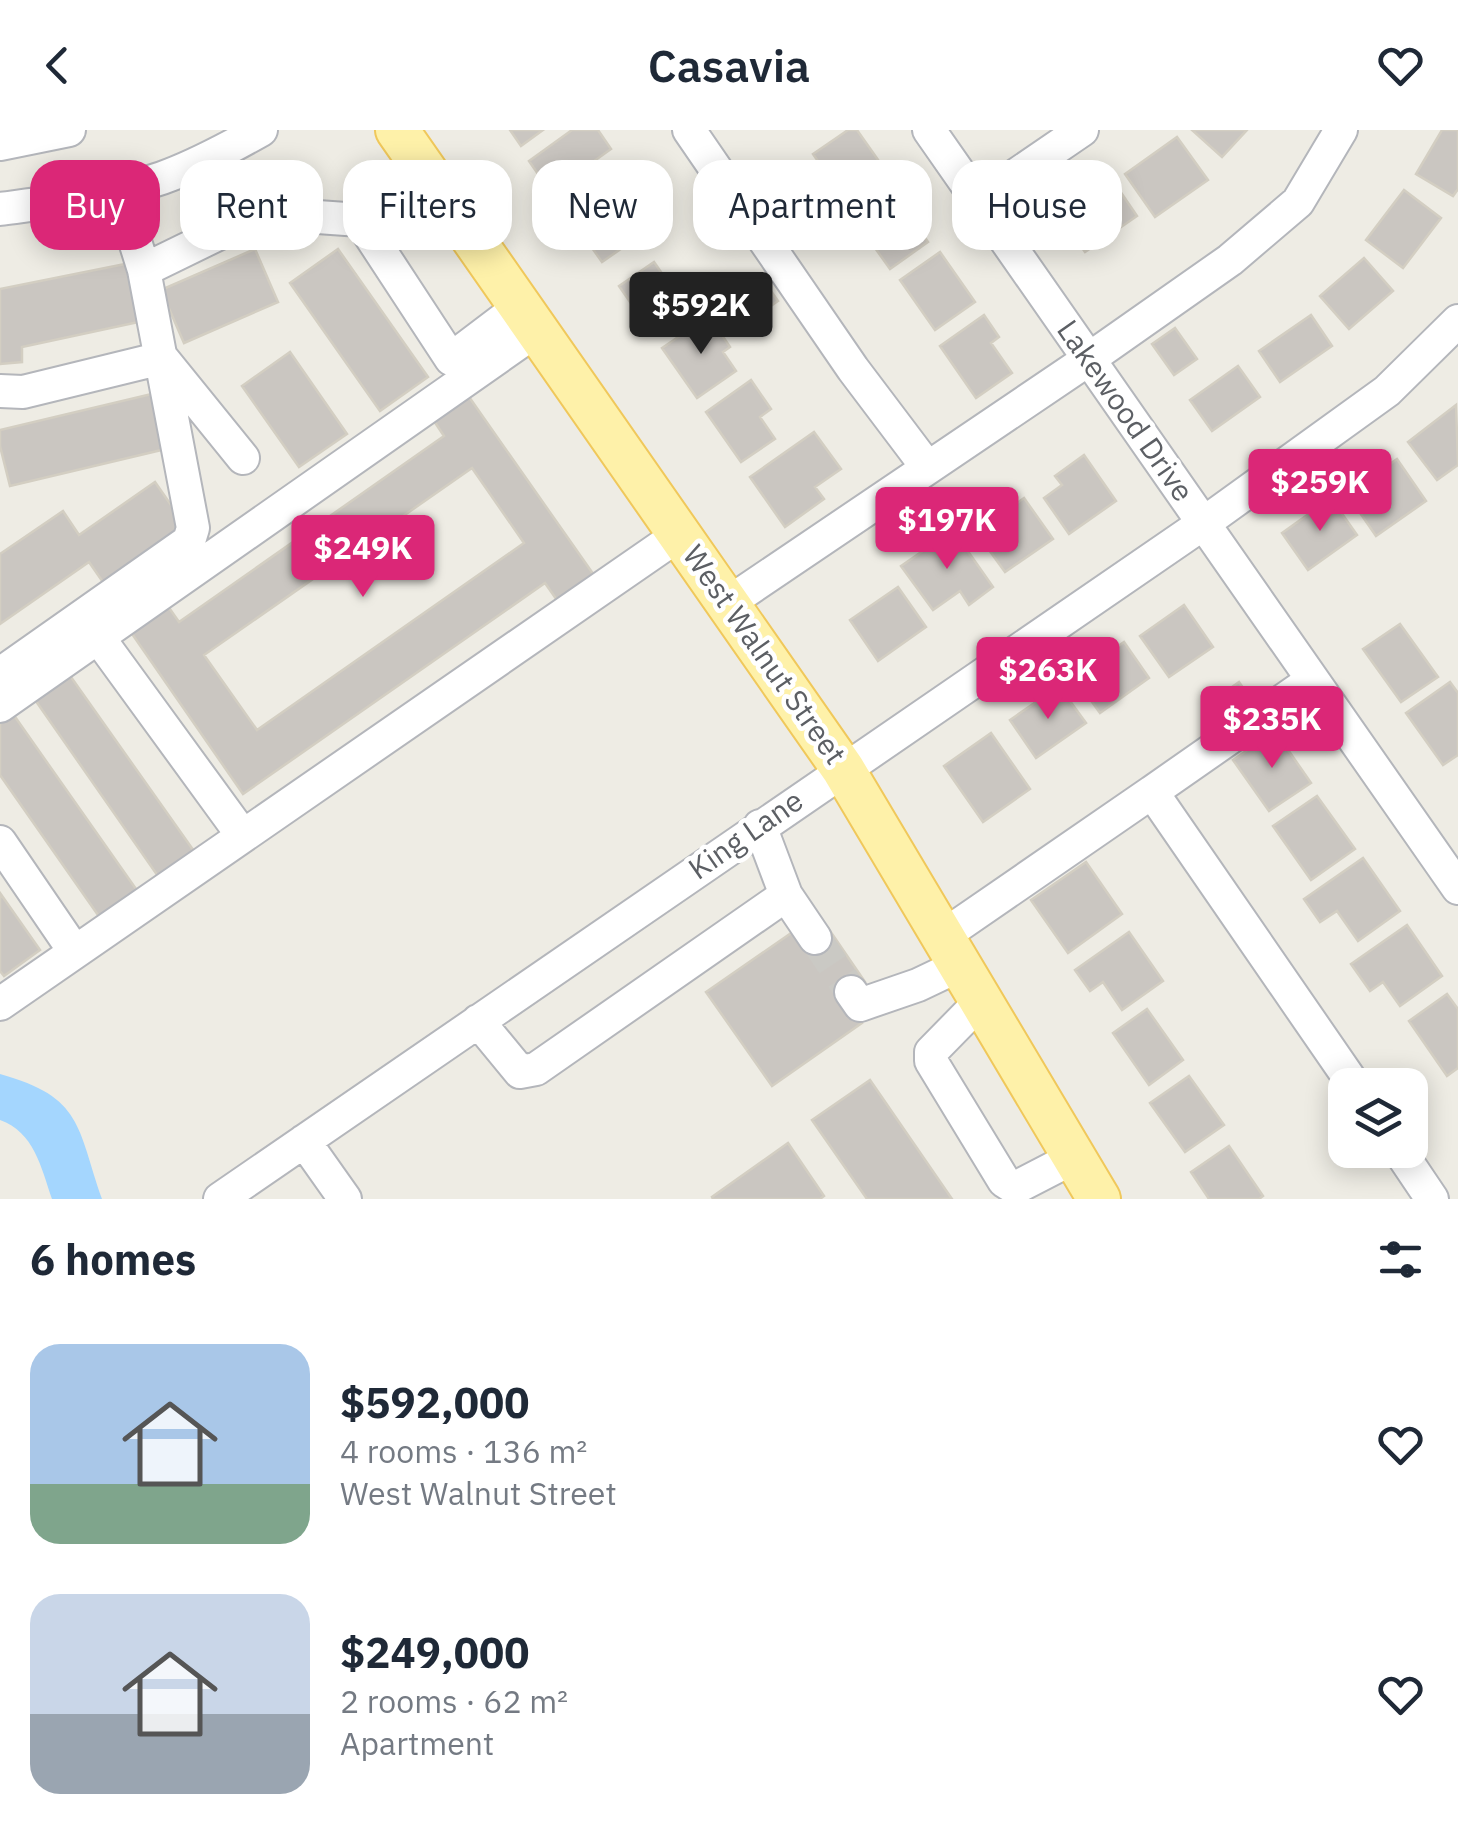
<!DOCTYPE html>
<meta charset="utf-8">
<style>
:root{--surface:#fff;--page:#f6f6f7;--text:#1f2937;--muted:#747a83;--accent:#db2777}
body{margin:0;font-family:"IBM Plex Sans",sans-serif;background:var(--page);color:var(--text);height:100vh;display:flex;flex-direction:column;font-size:38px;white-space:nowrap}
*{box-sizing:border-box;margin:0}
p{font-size:32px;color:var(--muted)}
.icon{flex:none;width:55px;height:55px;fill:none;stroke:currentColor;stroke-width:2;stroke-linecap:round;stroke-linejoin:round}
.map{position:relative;height:1069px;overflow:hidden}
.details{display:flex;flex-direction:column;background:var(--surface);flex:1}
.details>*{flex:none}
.guide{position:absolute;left:30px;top:30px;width:1400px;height:90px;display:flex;gap:20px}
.controls{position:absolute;left:1328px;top:938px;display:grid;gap:20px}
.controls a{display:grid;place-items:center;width:100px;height:100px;border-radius:20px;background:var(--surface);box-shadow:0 5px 25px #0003;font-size:50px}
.price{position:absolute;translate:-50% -85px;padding:0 22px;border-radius:10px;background:var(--accent);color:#fff;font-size:32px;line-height:65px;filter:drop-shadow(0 2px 5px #0008)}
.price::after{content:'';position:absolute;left:50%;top:60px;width:30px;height:22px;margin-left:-15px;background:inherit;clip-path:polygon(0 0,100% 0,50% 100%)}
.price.current{background:#222;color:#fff}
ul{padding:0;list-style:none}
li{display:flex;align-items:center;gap:30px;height:250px;padding:0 30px}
li span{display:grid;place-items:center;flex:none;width:280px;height:200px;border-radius:30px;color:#555}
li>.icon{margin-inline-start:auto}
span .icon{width:120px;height:120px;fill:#fffc;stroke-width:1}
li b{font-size:42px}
h2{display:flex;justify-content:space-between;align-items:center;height:120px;padding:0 30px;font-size:42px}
.pill{padding:0 35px;border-radius:30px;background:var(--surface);box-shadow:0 5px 25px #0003;font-size:35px;line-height:90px}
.pill.current{background:var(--accent);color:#fff}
header{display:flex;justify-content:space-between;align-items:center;height:130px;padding:0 30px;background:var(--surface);font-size:45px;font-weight:600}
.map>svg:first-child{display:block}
</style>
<header><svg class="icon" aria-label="back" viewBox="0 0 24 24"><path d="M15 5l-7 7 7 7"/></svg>Casavia<svg class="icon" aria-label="heart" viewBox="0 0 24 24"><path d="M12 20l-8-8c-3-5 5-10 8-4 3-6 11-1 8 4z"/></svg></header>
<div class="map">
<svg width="1458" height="1069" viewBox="0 0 1458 1069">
<rect width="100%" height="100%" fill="#eeece4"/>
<!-- water -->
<path fill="#a4d6fe" d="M0,944c83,23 77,53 102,125h-50c-11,-32 -18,-67 -52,-79z"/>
<!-- building -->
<path fill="#cac6c1" stroke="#d3cec2" stroke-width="2.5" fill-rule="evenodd" d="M510,0h33l-22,16z
M572,0h26l13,19 -21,15 13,18 -40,28 -34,-49z
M848,0h9l31,44 -41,29 -34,-49z
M1192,0h55l-25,27z
M1442,0h16v59l-5,7 -37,-22z
M1177,7l31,43 -53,37 -30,-43z
M1109,45l28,41 -52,36 -28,-40z
M891,59l37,53 -38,27 -37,-52z
M1404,60l37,28 -38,50 -37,-28z
M609,66l29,41 -36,25 -29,-41z
M255,119l23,53 -94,41 -23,-53z
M338,119l90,128 -48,34 -90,-128z
M940,122l35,50 -40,28 -35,-50z
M1364,128l29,33 -44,38 -29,-33z
M654,132l34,49 -35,24 -34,-49z
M130,133l13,58 -121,26v15l-22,2v-75z
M759,144l19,27 -24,17 -19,-27z
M984,185l15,22 -8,6 21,30 -36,25 -36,-52z
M1311,185l21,31 -52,36 -21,-31z
M709,186l21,31 -7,5 13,19 -39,27 -35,-50z
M1175,198l22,31 -23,16 -22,-31z
M290,222l57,82 -48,33 -57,-81z
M1238,236l22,31 -48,34 -22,-31z
M751,250l20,29 -11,8 15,22 -34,23 -35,-50z
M160,262l14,55 -164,39 -10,-40v-16z
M467,264l129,184 -37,25 -14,-20 -302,211 -115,-166 37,-26 14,20 265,-186 -12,-18zM472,338l52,75 -267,187 -53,-75z
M1456,275l2,60 -21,15 -29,-38z
M814,302l27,37 -26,18 9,12 -39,28 -35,-50z
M1084,325l32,46 -47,33 -25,-36 18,-13 -7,-9z
M1397,329l29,42 -50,35 -29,-42z
M155,352l32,46 -82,57 -16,-23 -89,62v-70l63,-43 16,24z
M1024,368l29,41 -48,33 -29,-40z
M1331,368l26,37 -49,35 -26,-37z
M953,400l40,57 -24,18 -9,-14 -27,19 -32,-44z
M898,457l28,40 -48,34 -28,-41z
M1184,475l29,42 -44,30 -29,-41z
M1400,494l38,53 -37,25 -38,-53z
M1124,512l25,36 -49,35 -26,-36z
M66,540l130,184 -36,25 -129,-185z
M1239,552l13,19 -28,19 -13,-18z
M1450,552l8,11v62l-15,10 -37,-52z
M1059,556l27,37 -50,35 -26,-38z
M6,574l137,195 -38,26 -105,-150v-67z
M1275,601l36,52 -42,28 -36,-51z
M991,603l39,56 -47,33 -39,-56z
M1317,666l38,53 -44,31 -38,-54z
M1363,728l37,53 -42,30 -21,-30 -17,11 -16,-23z
M1086,732l36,52 -54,39 -37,-53z
M0,763l40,57 -36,26 -4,-5z
M1407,795l35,51 -42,30 -17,-24 -13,9 -19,-27z
M828,798l37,54 -21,15 18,26 -90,63 -66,-94 91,-63z
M1129,802l34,49 -41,29 -19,-28 -13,9 -15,-21z
M1447,864l11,15v59l-11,8 -38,-55z
M1147,879l36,51 -34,25 -36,-52z
M1189,946l35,49 -39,27 -35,-49z
M870,950l82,119h-85l-55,-79z
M788,1013l36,53 -4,3h-107l-1,-2z
M1229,1016l34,50 -4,3h-50l-18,-27z"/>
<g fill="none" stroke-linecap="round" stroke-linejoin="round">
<!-- minor-tunnel -->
<path stroke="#cac9c4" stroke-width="32" stroke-dasharray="32 16" stroke-linecap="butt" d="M815,808l36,54"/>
<!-- minor casing -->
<g stroke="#b4b6bb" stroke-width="36">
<path id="minor" d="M689,0l164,239 74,98
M929,0l529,758
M0,14l69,-14
M978,71l104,-71
M0,79c54,-7 110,-13 162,-31 34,-12 67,-30 99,-48
M144,140l117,-57 99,7 91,139 70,-53
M0,261l23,1 139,-34 81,100
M728,473l361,-244 141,-99 68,-58 43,-72
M98,507l145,199
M0,544l189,-133 4,-13 -49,-258 -25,-80
M1311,551l-159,111 202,293
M0,576l537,-376
M0,712l75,110
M786,765l29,43
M943,806l209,-144
M851,862l9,13 58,-20 42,-20
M981,871l-50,51v9l73,120 11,7 60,-31
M0,874l680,-470
M478,891l42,51 16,-3 250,-174 -26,-69
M304,1011l41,58
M1399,1020l33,49
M220,1069l984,-676 183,-132 71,-70"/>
</g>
<!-- major casing -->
<g stroke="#f0c85b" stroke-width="46">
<path id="major" d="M397,0l446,639 256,430"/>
</g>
<!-- minor -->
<use href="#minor" stroke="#fff" stroke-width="32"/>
<!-- major -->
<use href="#major" stroke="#fef1a9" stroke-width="42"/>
</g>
<g text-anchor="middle" stroke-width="9" stroke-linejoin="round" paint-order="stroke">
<!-- street labels -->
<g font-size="30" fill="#5c5f64" stroke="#fff">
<text transform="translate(1125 281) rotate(55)" y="10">Lakewood Drive</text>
<text transform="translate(764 525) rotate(55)" y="10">West Walnut Street</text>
<text transform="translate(746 705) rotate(-35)" y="10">King Lane</text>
</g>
</g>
</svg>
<div class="controls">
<a><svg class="icon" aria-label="layers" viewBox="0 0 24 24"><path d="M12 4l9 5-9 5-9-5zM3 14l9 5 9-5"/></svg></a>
</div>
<b class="price current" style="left:701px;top:227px">$592K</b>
<b class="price" style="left:1320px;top:404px">$259K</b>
<b class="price" style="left:947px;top:442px">$197K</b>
<b class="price" style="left:363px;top:470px">$249K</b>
<b class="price" style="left:1048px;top:592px">$263K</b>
<b class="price" style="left:1272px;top:641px">$235K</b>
<div class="guide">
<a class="pill current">Buy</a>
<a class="pill">Rent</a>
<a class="pill">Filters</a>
<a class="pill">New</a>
<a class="pill">Apartment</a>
<a class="pill">House</a>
</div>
</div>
<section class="details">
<h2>6 homes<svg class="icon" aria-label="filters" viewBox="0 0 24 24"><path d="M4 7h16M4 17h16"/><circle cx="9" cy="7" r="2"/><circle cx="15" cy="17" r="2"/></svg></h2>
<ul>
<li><span style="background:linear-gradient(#a9c7e8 70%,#7fa58c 0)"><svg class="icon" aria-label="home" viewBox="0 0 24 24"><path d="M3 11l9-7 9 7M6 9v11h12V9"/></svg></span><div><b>$592,000</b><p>4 rooms · 136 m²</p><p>West Walnut Street</p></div><svg class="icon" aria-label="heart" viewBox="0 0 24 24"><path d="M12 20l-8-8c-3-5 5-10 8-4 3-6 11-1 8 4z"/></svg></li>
<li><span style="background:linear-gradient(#c9d6e8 60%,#9aa5b1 0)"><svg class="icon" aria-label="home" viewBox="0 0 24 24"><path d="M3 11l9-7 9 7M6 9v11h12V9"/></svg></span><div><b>$249,000</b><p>2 rooms · 62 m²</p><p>Apartment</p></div><svg class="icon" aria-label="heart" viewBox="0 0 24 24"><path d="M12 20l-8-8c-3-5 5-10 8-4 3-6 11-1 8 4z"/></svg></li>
</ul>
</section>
